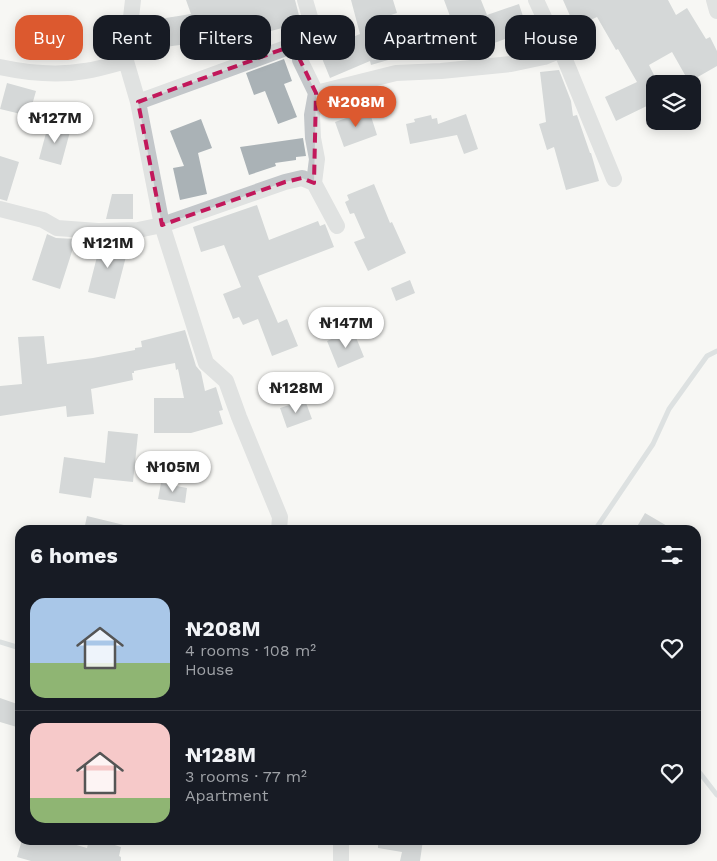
<!DOCTYPE html>
<meta charset="utf-8">
<style>
:root{--surface:#171b24;--page:#20242c;--text:#f1f3f6;--muted:#9ea1a6;--line:#363941;--accent:#dc592f}
body{margin:0;font-family:"Work Sans",sans-serif;background:var(--page);color:var(--text);height:100vh;display:flex;flex-direction:column;font-size:19px;white-space:nowrap}
*{box-sizing:border-box;margin:0}
p{font-size:16px;color:var(--muted)}
.icon{flex:none;width:28px;height:28px;fill:none;stroke:currentColor;stroke-width:2;stroke-linecap:round;stroke-linejoin:round}
.map{position:relative;flex:1;overflow:hidden}
.panel{position:absolute;left:15px;top:525px;width:686px;height:320px;display:flex;flex-direction:column;background:var(--surface);border-radius:15px;box-shadow:0 2px 12px #0003}
.panel>*{flex:none}
.top-card{position:absolute;left:15px;top:15px;width:688px;height:45px;display:flex;gap:10px}
.tools{position:absolute;left:646px;top:75px;display:grid;gap:10px}
.tools a{display:grid;place-items:center;width:55px;height:55px;border-radius:10px;background:var(--surface);box-shadow:0 2px 12px #0003;font-size:25px}
.price{position:absolute;translate:-50% -42px;padding:0 11px;border-radius:18px;background:#fff;color:#222;font-size:16px;line-height:32px;filter:drop-shadow(0 1px 2px #0008)}
.price::after{content:'';position:absolute;left:50%;top:30px;width:15px;height:11px;margin-left:-8px;background:inherit;clip-path:polygon(0 0,100% 0,50% 100%)}
.price.selected{background:var(--accent);color:#fff}
ul{padding:0;list-style:none}
li{display:flex;align-items:center;gap:15px;height:125px;padding:0 15px}
li+li{border-top:1px solid var(--line)}
li span{display:grid;place-items:center;flex:none;width:140px;height:100px;border-radius:15px;color:#555}
li>.icon{margin-inline-start:auto}
span .icon{width:60px;height:60px;fill:#fffc;stroke-width:1}
li b{font-size:21px}
h2{display:flex;justify-content:space-between;align-items:center;height:60px;padding:0 15px;font-size:21px}
.tag{padding:0 18px;border-radius:15px;background:var(--surface);box-shadow:0 2px 12px #0003;font-size:18px;line-height:45px}
.tag.selected{background:var(--accent);color:#fff}
.map>svg:first-child{display:block}
</style>
<div class="map">
<svg width="717" height="861" viewBox="0 0 717 861">
<rect width="100%" height="100%" fill="#f7f7f4"/>
<g fill="none" stroke-linecap="round" stroke-linejoin="round">
<!-- stream -->
<path stroke="#bdc6cb" stroke-width="5" d="M595,530l58,-86 16,-35 38,-53 10,-5
M0,642l20,6
M696,768l21,27"/>
</g>
<!-- building -->
<path fill="#aab2b6" d="M186,0h109l6,23 -30,8v3l-28,4 -3,-21 -48,17 2,9 -36,5 -5,-28 38,-6z
M351,0h42l4,13 -6,2 11,41 -31,9 -1,-4 -40,17 -11,-27 41,-17z
M444,0h37l6,15 32,-11 13,40 -23,8 -4,-13 -40,15 -3,-5 -31,9 -6,-22 29,-9z
M563,0h105l8,15 11,-7 19,31 4,-2 7,14v15l-28,16 -17,-30 -23,13 6,12v25l-39,19 -11,-24 32,-15 -19,-33 -2,1 -19,-33 -22,10z
M284,59l8,22 -8,3 13,33 -19,7 -13,-33 -11,4 -8,-22z
M559,70l12,31 2,15 4,-1 1,3 12,35h1l8,28 -33,9 -12,-43 -7,3 -8,-26 7,-2 -6,-50z
M7,83l29,8 -7,25 -29,-7z
M369,110l8,25 -33,12 -9,-25z
M466,114l12,35 -14,5 -7,-19 -47,9 -4,-20 9,-2 -1,-3 17,-4 1,4 5,-1 1,6z
M201,119l11,29 -14,5 9,41 -27,6 -7,-32 11,-2 -14,-35z
M49,122l22,6 -10,37 -22,-6z
M303,138l3,18 -10,1v3l-21,3 1,3 -27,9 -9,-28z
M0,156l19,6 -12,39 -7,-2z
M374,184l16,39 2,-1 14,31 -38,18 -14,-29 11,-4 -11,-25 -4,1 -5,-12 4,-2 -2,-5z
M112,194h21v25h-27z
M257,205l12,35 49,-19 2,5 5,-2 9,23 -76,29 20,47 9,-4 11,27 -26,10 -14,-37 -15,6 -4,-8 -6,2 -10,-25 18,-7 -17,-42 -23,7 -8,-25z
M47,234l9,4 20,1 -16,50 -28,-9z
M101,241h10l18,4 -14,54 -27,-7z
M410,280l5,13 -19,8 -5,-13z
M185,330l11,36 5,6 4,19 11,-4 7,23 -4,1 4,13 -32,9h-37v-35h30l-6,-29 -2,1 -1,-7 -41,8v2h-2l1,7 -42,9 3,25 -27,3 -1,-11 -66,10v-30l22,-2 -4,-47 26,-1 3,28 46,-6 42,-8v-2l7,-1 -1,-6z
M353,330l11,27 -26,11 -11,-27z
M305,400l7,19 -25,9 -7,-20z
M108,431l30,3 -5,48 -39,-4 -3,20 -32,-5 5,-36 41,6z
M161,483l26,5 -2,15 -27,-4z
M645,513l29,17h-39z
M87,516l37,9 -1,5h-39z
M0,698l20,7v23l-20,-6z
M22,840h37l28,8 2,-8h10l22,7 -2,9 2,1v4h-90l-14,-4z
M378,840h45l-3,21h-20l2,-9 -24,-4z"/>
<g fill="none" stroke-linecap="round" stroke-linejoin="round">
<!-- street -->
<path stroke="#c3c7ca" stroke-width="16" d="M133,0l-7,61 12,41 24,123 44,138 20,18 13,36 41,100 -1,13
M536,0l18,39 7,11 53,129
M714,0l3,11
M305,41l-5,19 16,33 -4,22 1,23 4,21 -3,24
M0,67c28,6 56,9 85,4 14,-2 27,-6 41,-10
M316,93l80,-20 45,-2 70,-7 33,-7 17,-7
M138,102l167,-61 7,-17 -7,-24
M0,209l43,11 14,8 41,3 40,-1 24,-5 123,-43 17,-4 12,5 23,43
M341,861v-21"/>
</g>
<!-- marked area -->
<path d="M0 0H717V861H0ZM305,41l-5,19 16,33 -2,90 -12,-5 -17,4 -123,43 -24,-123z" fill="#f7f7f4" fill-opacity=".55" fill-rule="evenodd"/>
<path fill="none" stroke="#c2185b" stroke-width="4" stroke-dasharray="10 6" stroke-linejoin="round" d="M305,41l-5,19 16,33 -2,90 -12,-5 -17,4 -123,43 -24,-123z"/>
</svg>
<div class="tools">
<a><svg class="icon" aria-label="layers" viewBox="0 0 24 24"><path d="M12 4l9 5-9 5-9-5zM3 14l9 5 9-5"/></svg></a>
</div>
<b class="price selected" style="left:356px;top:128px">₦208M</b>
<b class="price" style="left:55px;top:144px">₦127M</b>
<b class="price" style="left:108px;top:269px">₦121M</b>
<b class="price" style="left:346px;top:349px">₦147M</b>
<b class="price" style="left:296px;top:414px">₦128M</b>
<b class="price" style="left:173px;top:493px">₦105M</b>
<div class="top-card">
<a class="tag selected">Buy</a>
<a class="tag">Rent</a>
<a class="tag">Filters</a>
<a class="tag">New</a>
<a class="tag">Apartment</a>
<a class="tag">House</a>
</div>
<section class="panel">
<h2>6 homes<svg class="icon" aria-label="filters" viewBox="0 0 24 24"><path d="M4 7h16M4 17h16"/><circle cx="9" cy="7" r="2"/><circle cx="15" cy="17" r="2"/></svg></h2>
<ul>
<li><span style="background:linear-gradient(#a9c7e8 65%,#8fb573 0)"><svg class="icon" aria-label="home" viewBox="0 0 24 24"><path d="M3 11l9-7 9 7M6 9v11h12V9"/></svg></span><div><b>₦208M</b><p>4 rooms · 108 m²</p><p>House</p></div><svg class="icon" aria-label="heart" viewBox="0 0 24 24"><path d="M12 20l-8-8c-3-5 5-10 8-4 3-6 11-1 8 4z"/></svg></li>
<li><span style="background:linear-gradient(#f6c9c9 75%,#8fb573 0)"><svg class="icon" aria-label="home" viewBox="0 0 24 24"><path d="M3 11l9-7 9 7M6 9v11h12V9"/></svg></span><div><b>₦128M</b><p>3 rooms · 77 m²</p><p>Apartment</p></div><svg class="icon" aria-label="heart" viewBox="0 0 24 24"><path d="M12 20l-8-8c-3-5 5-10 8-4 3-6 11-1 8 4z"/></svg></li>
</ul>
</section>
</div>
